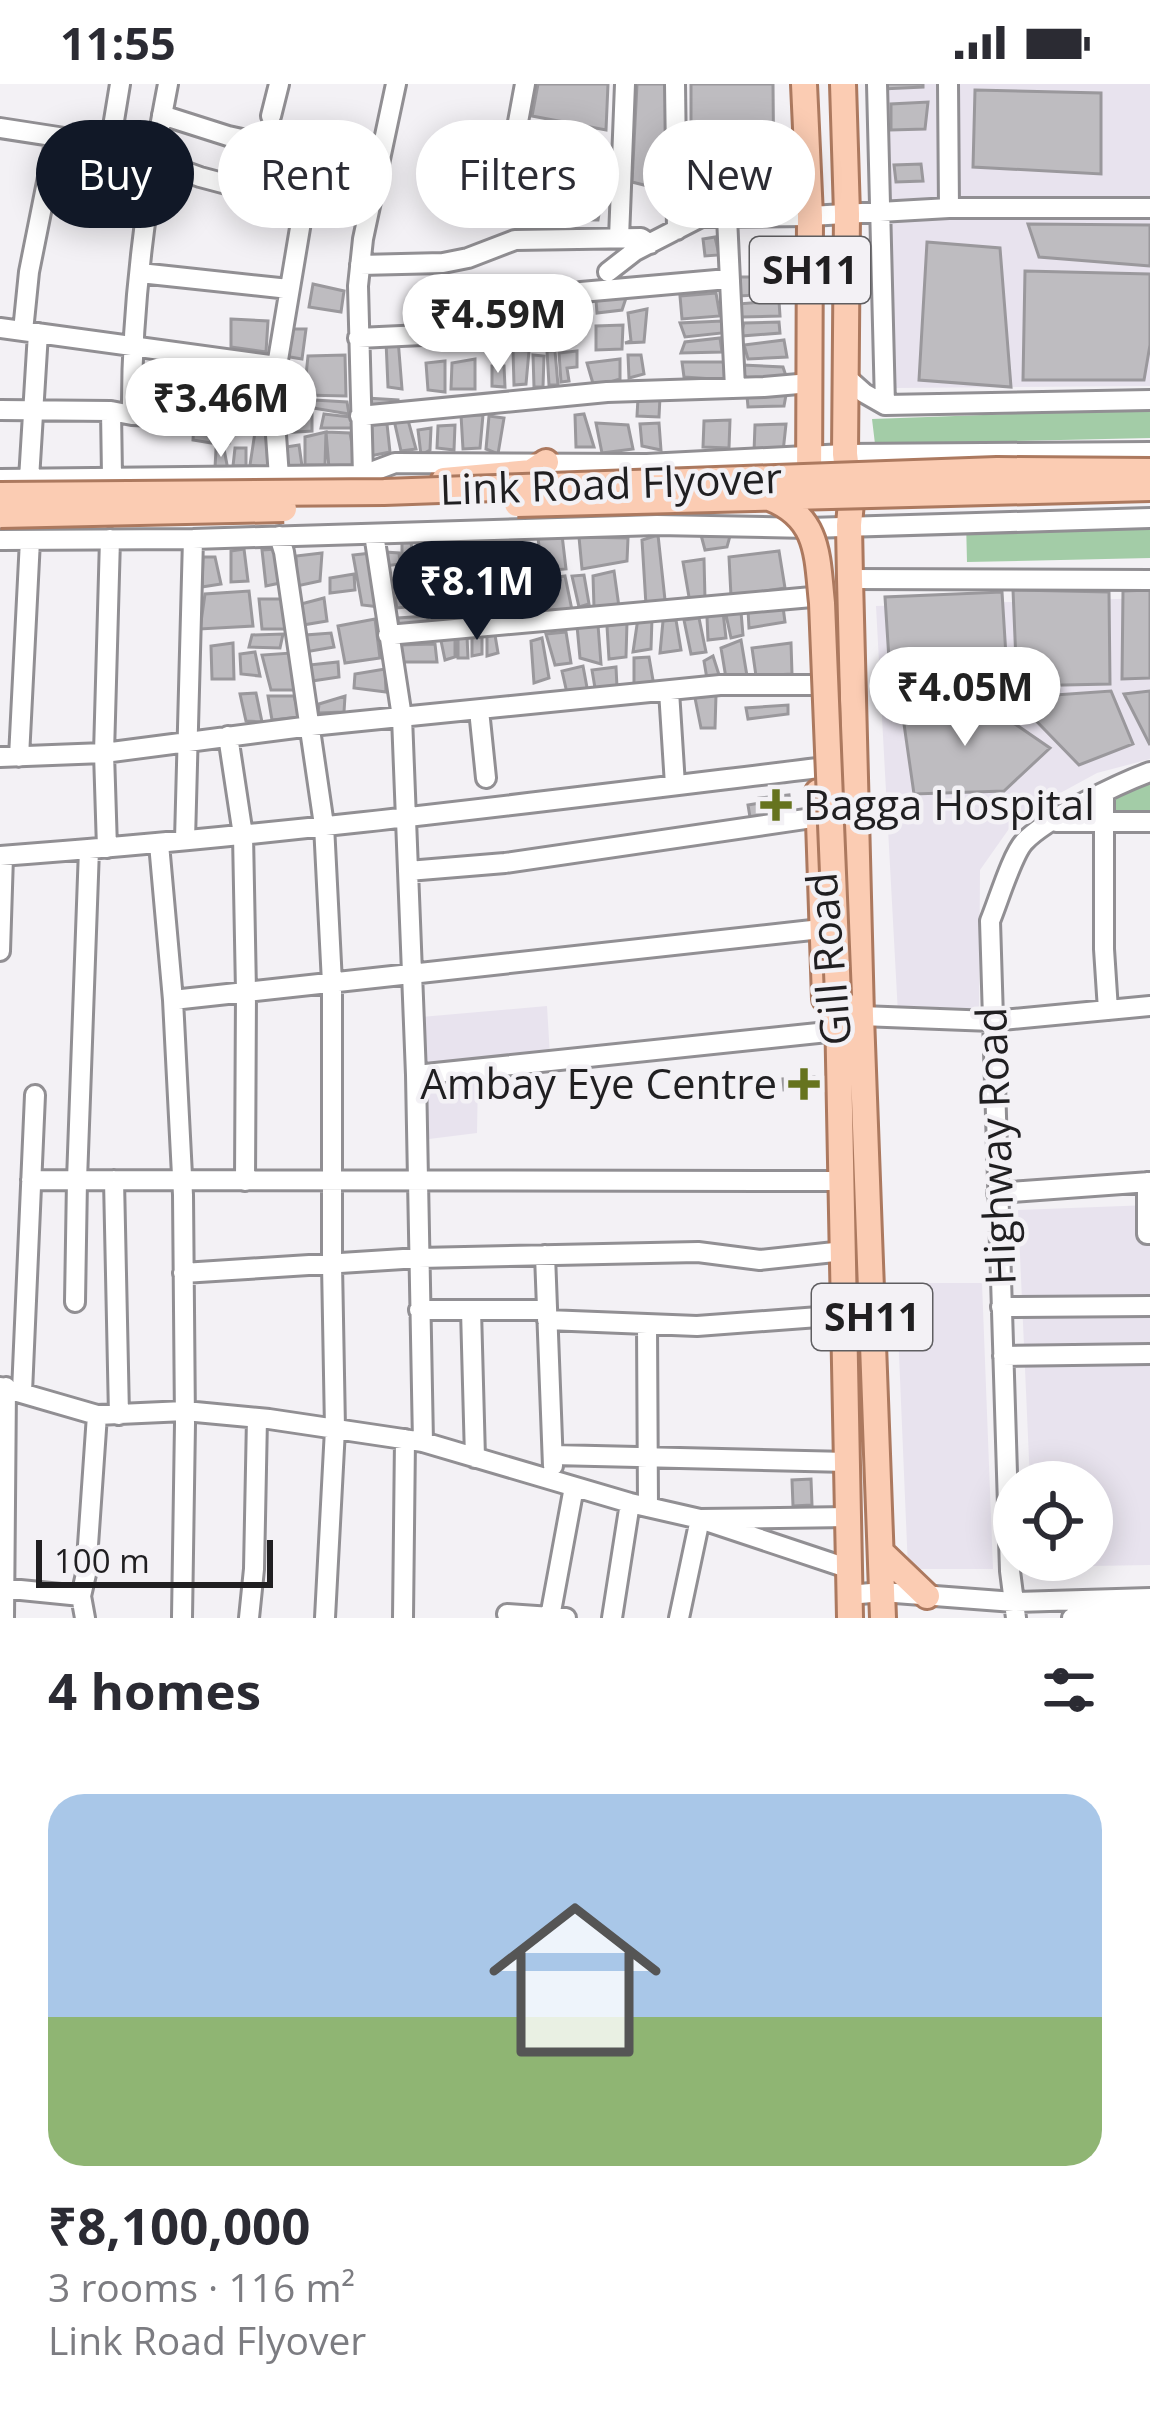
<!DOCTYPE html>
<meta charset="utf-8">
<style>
:root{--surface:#fff;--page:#f7f7f7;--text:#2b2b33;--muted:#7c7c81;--line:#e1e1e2;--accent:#111827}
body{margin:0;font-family:"Open Sans",sans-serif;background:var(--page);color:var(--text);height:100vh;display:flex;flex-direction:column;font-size:45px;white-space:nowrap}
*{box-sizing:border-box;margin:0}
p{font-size:39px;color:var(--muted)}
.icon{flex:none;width:66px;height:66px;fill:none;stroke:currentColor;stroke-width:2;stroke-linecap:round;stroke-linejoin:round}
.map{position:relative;height:1534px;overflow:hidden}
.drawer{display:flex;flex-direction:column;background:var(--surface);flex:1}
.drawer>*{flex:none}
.top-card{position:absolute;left:36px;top:36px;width:1080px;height:108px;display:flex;gap:24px}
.fabs{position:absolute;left:993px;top:1377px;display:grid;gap:24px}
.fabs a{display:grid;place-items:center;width:120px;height:120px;border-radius:50%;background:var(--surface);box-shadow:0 6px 30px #0003;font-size:60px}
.scale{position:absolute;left:36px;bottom:30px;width:237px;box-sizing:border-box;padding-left:12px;border:6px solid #201f21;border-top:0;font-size:33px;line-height:42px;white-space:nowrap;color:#201f21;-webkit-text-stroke:9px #f3f1f5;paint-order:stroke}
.price{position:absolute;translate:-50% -102px;padding:0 27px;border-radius:42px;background:#fff;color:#222;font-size:39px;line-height:78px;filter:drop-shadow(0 3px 6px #0008)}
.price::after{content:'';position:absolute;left:50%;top:72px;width:36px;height:27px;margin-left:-18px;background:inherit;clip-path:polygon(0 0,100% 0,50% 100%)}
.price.on{background:var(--accent);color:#fff}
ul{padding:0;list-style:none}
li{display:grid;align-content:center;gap:24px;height:636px;padding:0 48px}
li+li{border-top:3px solid var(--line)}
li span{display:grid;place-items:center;height:372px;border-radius:36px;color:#555}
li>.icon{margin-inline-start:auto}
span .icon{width:216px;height:216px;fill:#fffc;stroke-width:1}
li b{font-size:51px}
h2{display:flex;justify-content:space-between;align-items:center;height:144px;padding:0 48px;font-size:51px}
.chip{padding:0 42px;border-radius:54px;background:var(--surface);box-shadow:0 6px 30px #0003;font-size:42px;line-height:108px}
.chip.on{background:var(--accent);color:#fff}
.status{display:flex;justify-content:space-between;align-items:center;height:84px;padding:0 60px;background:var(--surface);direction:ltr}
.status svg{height:33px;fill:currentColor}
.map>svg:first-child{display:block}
</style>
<div class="status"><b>11:55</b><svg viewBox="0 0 49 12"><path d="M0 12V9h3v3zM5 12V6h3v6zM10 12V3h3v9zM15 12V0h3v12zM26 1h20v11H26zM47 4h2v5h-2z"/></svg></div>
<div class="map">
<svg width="1150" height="1534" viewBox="0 0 1150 1534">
<rect width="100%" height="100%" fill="#f3f1f5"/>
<!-- built -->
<path fill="#e8e3ee" d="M883,0h267v302l-254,2z
M1150,514v161l-53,14 -79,43 -38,54 -1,145 -81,-1 -22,-408z
M547,922l3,50 -127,12 -2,-51z
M478,992l-1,57 -56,7v-56z
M1150,1121v360l-116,2v-7h58v-78h-62l-12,-272z
M896,1199h86l11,286h-85z"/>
<!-- green -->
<path fill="#a3cca7" d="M1150,325v29l-275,6 -3,-25z
M1150,433v41l-183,4 -1,-41z
M1150,699v30h-41l7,-15z"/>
<!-- building -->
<path fill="#bebcc0" stroke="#9a989c" stroke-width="3" d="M538,0h70l-2,46 -74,-14z
M637,0h31v107l-36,-9z
M691,0h82l1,112 -83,-1z
M884,0h39v3l-40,2z
M975,6l126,3v81l-128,-7z
M928,18l-3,27 -34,1v-26z
M526,54l84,11 -12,71 -78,-1z
M921,80l2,17 -27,1 -2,-17z
M1028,140l122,1v41l-111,-9z
M715,153l4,18 -14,1 -2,-17z
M927,158l73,6 11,139 -92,-7z
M1025,187l125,3v71l-6,35h-121z
M736,193h43l3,17 -44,2z
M313,200l31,7 -3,21 -32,-5z
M716,209l4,23 -38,3 -2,-23z
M627,211l-5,15 -25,3 -1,-13z
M779,217l1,15 -39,1 -4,-13z
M569,220l5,16 -17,-1v-14z
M647,225l-3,33 -19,1 6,-2 -3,-28z
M529,227h23l-3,9 -21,6z
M521,232l-2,14 -25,3 4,-9z
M231,235l37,2 -2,31 -35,-5z
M722,237v12l-37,4 -5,-14z
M779,238l1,11 -39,3 3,-13z
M562,241h15l-2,19h-11z
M623,241l-1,24 -26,1v-24z
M290,245h16l-4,30 -18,-3z
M720,254l2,14 -41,1 4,-11z
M398,255l4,50 -14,-2 -2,-46z
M784,256l3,17 -39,2 -4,-14z
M513,266l16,1 -3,33 -12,1z
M547,267h8l3,34h-9z
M577,267v16l-10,1 2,13 -8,1 -2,-29z
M345,271l1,41 -42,-1 4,-39z
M533,271l11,1 -1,31h-9z
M628,271h13l3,19 -15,4z
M475,275v30h-24l1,-26z
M620,275v20l-26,8 -7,-24z
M445,277v31l-17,-2 -2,-27z
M682,278h41l5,18 -44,-3z
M237,280l28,5 -1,24 -29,-5z
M742,281l41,2 4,12 -45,1z
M492,282h12l1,21 -13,-1z
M222,306h10l3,21 -14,-2z
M240,311h11l-3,17 -8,-2z
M786,311l-2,11 -36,1 -1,-11z
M257,313h11l-2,18 -10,-4z
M660,313l-1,20 -22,-1 1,-18z
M366,314l32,2v7l-31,3z
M314,316l33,2 2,12 -36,-6z
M312,327v20l-30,2 2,-19z
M324,330l27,3 1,11h-31z
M584,330l10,33h-18l-1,-32z
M461,331h22l-3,33 -17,1z
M489,332l15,2 -6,36 -12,-5z
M394,336h14l8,29 -15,2z
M730,336l-1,28 -26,-1 1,-26z
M194,338l17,2v19l-18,-3z
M224,339l8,3 -3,17 -12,-3v-6l5,-1z
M596,339l32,2 5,24 -31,4z
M659,339l2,27 -19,-4 -2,-22z
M371,340h16l3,28 -20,4z
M786,340l-3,28h-29l1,-27z
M455,341l-1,25 -17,-2 1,-22z
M431,344l-1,22 -9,5 -3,-25z
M255,348h11l2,36 -18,-3z
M326,348l24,1 6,34 -27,1z
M326,348l-1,33h-20v-28z
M299,361l3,21h-19l-3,-18z
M235,364h11v18h-13z
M216,365h8l4,21 -13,-2z
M495,451h9l2,32 -13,-1z
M562,451l4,34 -24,2 -4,-33z
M658,451l7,65 -19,5 -4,-65z
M701,451l29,1 -3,11 -22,3z
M579,453l49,1 -1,23 -45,8z
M442,455l3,11 -24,4 3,-12z
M411,456l2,26 -11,1v-24z
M453,457l28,1 -4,17 -23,-3z
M244,465l4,32 -17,1v-31z
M277,465l3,34 -14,3 -4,-36z
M779,467l6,37 -54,8 -2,-39z
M385,468l14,1 1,11 -15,2z
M322,469l-2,28 -23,5 -1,-30z
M372,469l8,54 -18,-2 -9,-50z
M203,473h12l6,27 -19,3z
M704,475l1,40h-21l5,-2 -6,-35z
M462,478l17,1 -6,18 -14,1z
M454,480l-1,11 -25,8 -1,-18z
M614,487l5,36h-25l-1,-31z
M354,490l1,16 -25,3v-15z
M498,490h9v19l-9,-2z
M584,491l5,29 -10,3 -7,-31z
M491,492l2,17 -13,2 1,-18z
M565,492l7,34 -26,3 -3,-34z
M424,494l2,13 -35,1 -8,-13z
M469,501l-1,20h-13l1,-17z
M1013,506l96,2 1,92 -93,2z
M1150,506v88l-28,1 1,-88z
M249,507l4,35 -53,3 5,-35z
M1002,508l6,96 -117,3 -6,-94z
M432,512l-4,9 -31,3 -2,-10z
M324,514l3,23 -24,4 -6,-20z
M259,515h25l7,30h-29z
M446,515l4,22 -15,1 -1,-12 4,-2 1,-7z
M484,516h14l1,20 -14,2z
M783,523l2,15 -36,6 -1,-18z
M723,528l3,26 -18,2 -1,-23z
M741,528l2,23 -12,3 -5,-23z
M427,532l4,12 -33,2v-12z
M638,534h14l-1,31 -18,3z
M699,534l7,34 -15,2 -7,-34z
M375,535l5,39 -35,5 -7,-37z
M676,536l5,30 -21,3 3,-32z
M627,538l-1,35 -17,2 -2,-33z
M598,541l3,39 -21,-6 -3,-32z
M482,547v23l-10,2v-23z
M566,548l5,31 -16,2 -9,-31z
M331,549l3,14 -29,5 1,-17z
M283,550l-3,14 -31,-1 3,-12z
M455,551v22l-10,3 -5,-24z
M495,551l3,18 -11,3v-20z
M467,552l1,22h-10v-21z
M542,554l7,40 -15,5 -3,-42z
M741,556l6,36 -21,2 -5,-30z
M233,559l1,36h-22l-1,-33z
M791,559l1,31 -36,2 -4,-28z
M435,560l2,18h-37l-2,-17z
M255,568l5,24 -19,-2 -1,-20z
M291,569l3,37h-23l-9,-35z
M713,572l7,22 -13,1 -3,-18z
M649,573l5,29h-20v-28z
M338,578l1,15 -27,4 -3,-16z
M583,582l5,27h-21l-5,-22z
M616,583l1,20 -22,1 -3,-18z
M385,585l1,23 -32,-4 1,-14z
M1111,607l22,53 -54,21 -65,-67z
M1150,607v54l-26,-51z
M256,609l6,29 -16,-1 -6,-27z
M716,611l-1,33h-14l-6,-30z
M268,612h26l6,21 -28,3z
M345,612l-1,16 -26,1 1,-9z
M955,616l60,24 35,24 -46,43 -90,3 -13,-91z
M788,621v9l-40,5 -2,-11z
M789,711l2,17 -41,5 -2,-12 12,-2 -1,-5z
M814,993l1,11 -31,2 -1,-11z
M811,1395l1,26 -19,1 -1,-26z"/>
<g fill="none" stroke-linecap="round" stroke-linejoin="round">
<!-- minor casing -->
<g stroke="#918f93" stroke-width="24">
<path id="minor" d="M675,0l2,146
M877,0l8,321
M948,0l1,124
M162,31l66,21 150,33
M271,32l8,-32
M0,44l155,24
M110,61l10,-61
M153,76l47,17 90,24 11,6 1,9 -25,150 -2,55 4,56
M503,119l22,-119
M727,133l8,171
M619,154l6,-154
M360,181l83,-2 25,-5 47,-18 126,-2 9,6
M608,188l27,-21 66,-34 109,-1 139,-8h201
M140,189l149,16
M0,244l277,38
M23,247l6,-59 27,-135
M358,254l108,-5 53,-26 62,-15 147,-13
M846,293l18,16 21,12 265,-5
M0,326l111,1
M132,331l143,6
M360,332l247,-24 157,-5 46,-4
M363,391l-5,-189 5,-47 33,-155
M112,392l-1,-65 21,4c-1,-111 15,-222 36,-331
M0,395l363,-4 32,-12 252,1 198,-10 305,-2
M29,395l9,-146
M374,450l28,183 14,358 7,367
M279,452l5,16 40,273 8,158v281l3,165 -10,189
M0,456l193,-1 464,-14 152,3 341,-10
M850,495l300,1
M388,551l424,-38
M669,607l6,94
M479,626l7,68
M228,652l15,99 3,157 -1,189
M0,673l104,-4 207,-27 409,-41h95
M19,673l11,-217
M1104,708v157l4,61
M1056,738h94
M185,756l8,-301
M159,760l14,156 10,195 2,228 -3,195
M107,764l-3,-95 6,-214
M0,772c274,-20 546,-55 818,-88
M408,787l97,-8 314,-46
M0,867l3,-95
M173,916l648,-71
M861,932l131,5 158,-15
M416,991l421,-44
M31,1096l812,1
M114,1096l5,235
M1147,1098v52h3
M997,1109l153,-11
M545,1171l8,211
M183,1189l236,-15 279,-6 62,8 84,-9
M75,1218l2,-122 12,-331
M1001,1223l149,-1
M419,1226h128
M471,1226l4,148
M547,1236l150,6 148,-11
M647,1241l1,182
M1003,1272l147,-2
M0,1303l97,28 88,-4 84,8 154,23 207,61 70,16 150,50
M22,1308l13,-297
M553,1371l295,7
M0,1504l81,8
M849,1511l33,-3 132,10 136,-4
M507,1530l59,4
M550,1533l24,-130
M4,1534l2,-231
M85,1534l-4,-22 5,-22 11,-159
M249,1534l5,-49 3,-151
M403,1534l2,-179
M612,1534l18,-115
M679,1534l21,-99 149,-2
M1016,1534l-6,-47 -20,-650c8,-19 22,-66 34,-79 21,-23 96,-59 126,-70
M1072,1534l78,-2"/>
</g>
<!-- major casing -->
<g stroke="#ac795f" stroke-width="30">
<path id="major" d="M804,0l6,132 -1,278
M843,0l4,130 -2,240 6,48 -2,23 1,54 11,437 22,602
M444,396l87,-8 15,-10
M818,708l7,207 13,20
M838,925l12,609
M881,1468l46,44"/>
</g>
<!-- minor -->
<use href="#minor" stroke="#fff" stroke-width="18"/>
<!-- major -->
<use href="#major" stroke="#fbccb3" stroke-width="24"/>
<!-- major-bridge casing -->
<g stroke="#ac795f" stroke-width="30" stroke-linecap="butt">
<path id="major-bridge" d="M0,411l384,-3 613,-22 153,1
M770,414c50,20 47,59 52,105l16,393
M517,420l633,-16
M0,431l284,-6"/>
</g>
<!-- major-bridge -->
<use href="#major-bridge" stroke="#fbccb3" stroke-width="24"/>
</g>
<!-- markers -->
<g fill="#66731e" stroke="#f3f1f5" stroke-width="4.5">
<path d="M770 703h12v12h12v12h-12v12h-12v-12h-12v-12h12z"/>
<path d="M798 982h12v12h12v12h-12v12h-12v-12h-12v-12h12z"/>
</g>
<g text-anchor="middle" stroke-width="9" stroke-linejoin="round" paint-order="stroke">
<!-- shield labels -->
<g fill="#f3f1f5" stroke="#5f5e61" stroke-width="3">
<rect x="750" y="153" width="120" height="66" rx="9"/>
<rect x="812" y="1200" width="120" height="66" rx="9"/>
</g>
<g font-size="39" font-weight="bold" fill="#201f21">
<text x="810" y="200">SH11</text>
<text x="872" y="1247">SH11</text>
</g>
<!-- street labels -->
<g font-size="42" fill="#201f21" stroke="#f3f1f5">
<text transform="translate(611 400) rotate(-2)" y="15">Link Road Flyover</text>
<text transform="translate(829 875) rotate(-95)" y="15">Gill Road</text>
<text transform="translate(996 1062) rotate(-92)" y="15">Highway Road</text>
</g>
<!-- poi labels -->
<g font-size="42" fill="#201f21" stroke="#f3f1f5" text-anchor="start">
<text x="803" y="736">Bagga Hospital</text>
<text x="777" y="1015" text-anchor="end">Ambay Eye Centre</text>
</g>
</g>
</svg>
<div class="fabs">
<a><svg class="icon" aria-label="locate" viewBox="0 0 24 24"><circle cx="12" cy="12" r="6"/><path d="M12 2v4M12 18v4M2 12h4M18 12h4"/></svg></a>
</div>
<div class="scale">100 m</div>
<b class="price" style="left:498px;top:292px">₹4.59M</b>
<b class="price" style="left:221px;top:376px">₹3.46M</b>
<b class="price on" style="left:477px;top:559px">₹8.1M</b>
<b class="price" style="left:965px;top:665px">₹4.05M</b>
<div class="top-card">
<a class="chip on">Buy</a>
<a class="chip">Rent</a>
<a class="chip">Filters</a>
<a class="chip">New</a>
</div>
</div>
<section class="drawer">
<h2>4 homes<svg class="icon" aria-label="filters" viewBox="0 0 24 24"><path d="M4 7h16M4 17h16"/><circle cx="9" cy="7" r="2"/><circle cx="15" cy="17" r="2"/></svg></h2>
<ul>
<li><span style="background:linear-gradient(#a9c7e8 60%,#8fb573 0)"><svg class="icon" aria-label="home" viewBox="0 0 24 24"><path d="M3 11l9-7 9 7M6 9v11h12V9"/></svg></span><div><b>₹8,100,000</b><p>3 rooms · 116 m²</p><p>Link Road Flyover</p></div></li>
</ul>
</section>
